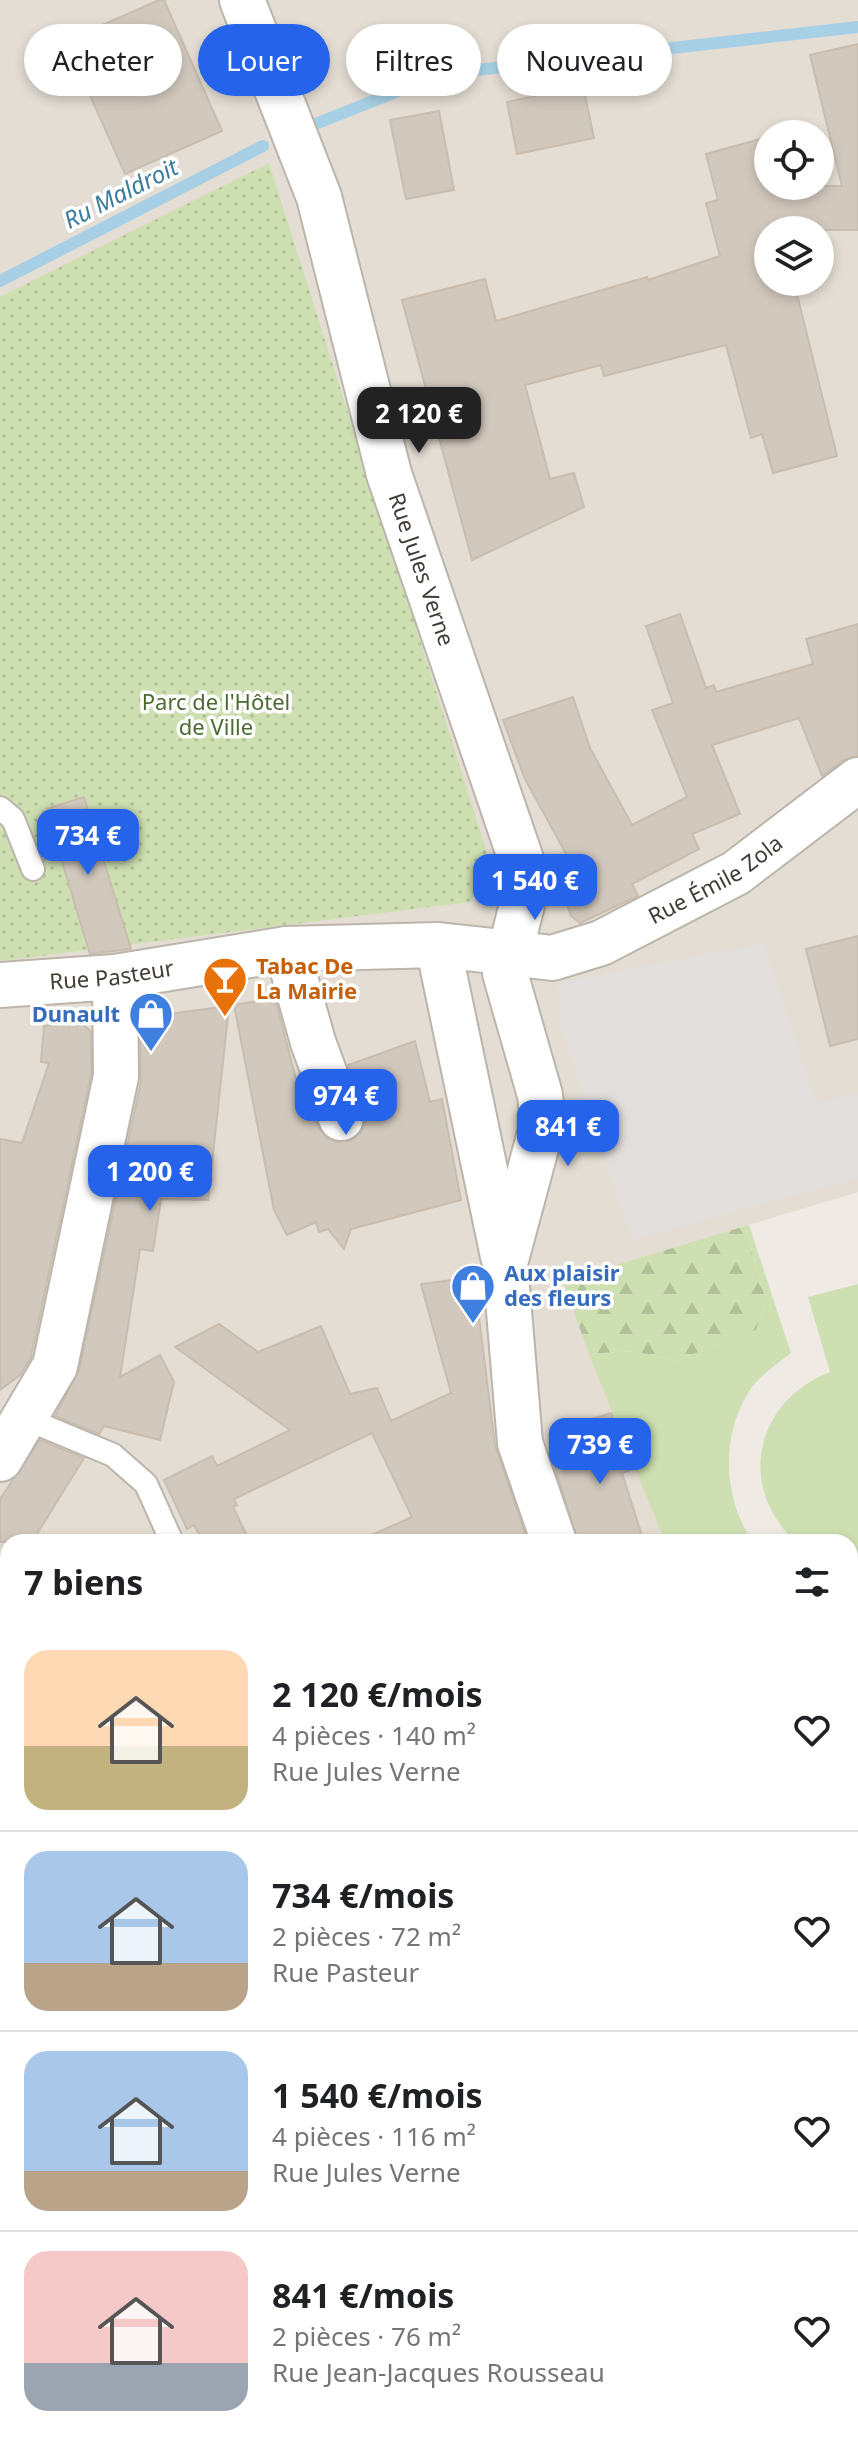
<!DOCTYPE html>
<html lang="fr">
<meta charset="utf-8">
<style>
:root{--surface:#fff;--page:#f6f6f6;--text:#202124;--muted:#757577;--line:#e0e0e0;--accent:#2563eb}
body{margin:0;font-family:"Noto Sans",sans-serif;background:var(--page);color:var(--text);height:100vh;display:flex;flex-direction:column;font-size:30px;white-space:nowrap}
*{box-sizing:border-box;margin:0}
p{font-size:26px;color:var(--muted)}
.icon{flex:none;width:44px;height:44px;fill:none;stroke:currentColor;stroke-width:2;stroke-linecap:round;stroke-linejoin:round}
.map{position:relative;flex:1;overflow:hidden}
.panel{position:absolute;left:0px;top:1534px;width:858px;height:912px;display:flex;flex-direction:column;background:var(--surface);border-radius:24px 24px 0 0;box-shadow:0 4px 12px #0003}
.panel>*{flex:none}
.guide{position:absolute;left:24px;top:24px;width:810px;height:72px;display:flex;gap:16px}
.fabs{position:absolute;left:754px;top:120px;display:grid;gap:16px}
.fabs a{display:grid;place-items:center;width:80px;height:80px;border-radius:50%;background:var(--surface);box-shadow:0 4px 12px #0003;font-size:40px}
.price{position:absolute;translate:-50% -68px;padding:0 18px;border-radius:16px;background:var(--accent);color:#fff;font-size:26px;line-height:52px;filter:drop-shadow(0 2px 4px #0008)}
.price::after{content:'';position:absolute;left:50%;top:48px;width:24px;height:18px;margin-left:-12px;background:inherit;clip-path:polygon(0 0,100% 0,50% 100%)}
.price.current{background:#222;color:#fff}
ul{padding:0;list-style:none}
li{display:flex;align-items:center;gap:24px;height:200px;padding:0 24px}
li+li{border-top:2px solid var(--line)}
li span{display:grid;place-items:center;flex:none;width:224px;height:160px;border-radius:24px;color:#555}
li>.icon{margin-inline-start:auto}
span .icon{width:96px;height:96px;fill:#fffc;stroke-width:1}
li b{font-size:34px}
h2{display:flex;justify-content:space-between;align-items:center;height:96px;padding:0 24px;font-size:34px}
.pill{padding:0 28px;border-radius:36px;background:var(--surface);box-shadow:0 4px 12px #0003;font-size:28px;line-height:72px}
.pill.current{background:var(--accent);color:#fff}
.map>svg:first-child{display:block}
</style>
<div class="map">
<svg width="858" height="2446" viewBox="0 0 858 2446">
<defs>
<pattern id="forest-firs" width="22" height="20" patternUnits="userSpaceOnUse" patternTransform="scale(2)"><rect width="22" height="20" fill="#cedfb1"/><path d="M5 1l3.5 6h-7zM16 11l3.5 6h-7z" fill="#b2c099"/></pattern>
<pattern id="park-dots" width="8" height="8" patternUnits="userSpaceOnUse" patternTransform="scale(2)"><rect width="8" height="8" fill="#cedfb1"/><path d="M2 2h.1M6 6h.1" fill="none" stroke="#b2c099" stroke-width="1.8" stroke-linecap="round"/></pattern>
</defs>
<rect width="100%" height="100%" fill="#efebe4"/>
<!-- residential -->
<path fill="#e3ddd3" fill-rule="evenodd" d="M0,0h858v1192l-295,89 102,261h-657v896h842v-440l8,21v427h-858zM768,134h52v52h-52zM768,230h52v52h-52z"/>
<!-- green -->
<path fill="#cedfb1" d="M749,1225l42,128c-14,11 -31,22 -41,37 -30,45 -27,109 3,152h-88l-76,-188 44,-3 42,10 81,-31 10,-29 -21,-75z
M858,1284v280h-8v-22h-54c-60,-55 -41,-141 34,-170l-22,-75z
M850,1733l8,23v263l-8,-21z"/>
<!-- forest -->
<path fill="url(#forest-firs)" d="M745,1226l21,75 -10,29 -81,31 -42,-10 -44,3 -26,-73z"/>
<!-- park -->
<path fill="url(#park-dots)" d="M269,163l220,696 -1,16 -18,27 -470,59v-664z"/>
<!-- parking -->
<path fill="#e1dedc" d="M764,943l52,160 42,-10v85l-226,62 -72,-214 -3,-43z"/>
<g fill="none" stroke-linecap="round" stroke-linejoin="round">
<!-- stream -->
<path stroke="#a7d0e6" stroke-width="12" d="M318,123l123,-49 417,-47
M0,281l263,-135"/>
</g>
<!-- building -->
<path fill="#d2c9be" stroke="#c9bdaf" stroke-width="2" d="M159,0h5l58,131 -97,43 -59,-133z
M858,44v186h-90v52h26l43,174 -64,17 -11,-39 -11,4 -25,-93 -122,31 -3,-11 -76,20 25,94 24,-6 10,34 -112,53 -70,-260 83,-21 11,42 151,-44 1,3 72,-24 -14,-53 12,-3 -12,-46 62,-17v49h74l-32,-131z
M583,86l11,52 -77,16 -10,-52z
M439,111l15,79 -48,9 -16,-79z
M680,614l26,74 8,-3 2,7 97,-28 -7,-25 52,-15v132l-14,4 -22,16 -23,-58 -87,27 28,69 -48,20 7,15 -67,35 6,12 -58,27 -9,-7 -16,-47 15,-8 -45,-82 -22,-59 70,-23 17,51 42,77 55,-28 -35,-87 21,-7 -27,-77z
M84,797l47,152 -41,5 -44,-145z
M858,936v103l-28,7 -24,-97z
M275,998l22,85 4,-1 17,45 8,11 10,4 14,-1 11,-8 5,-12 -18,-56 67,-24 15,61 12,-3 19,101 -110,29 -7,20 -16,-20 -9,3 -3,-10 -29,13 -13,-25 -40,-205z
M229,1006l-21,194 -47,-1 -8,52 -13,-2 -8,51 -12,77 40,-22 14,27 -14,58 -56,-14 -5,8 -44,-18 24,-45 62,-290 -1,-56 7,-8z
M82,1023l9,9v42l-60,283 -11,18 -20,15v-251l22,4 27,-80 -8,-1 3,-36z
M474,1277l21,168 33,97h-172l56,-25 -40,-84 -138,66 3,6 -4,2 17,35h-47l-9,-17 -7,4 -23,-49 48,-24 5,10 73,-36 -115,-83 44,-23 39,28 63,-26 29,68 27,-6 14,33 60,-28 -30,-109z
M611,1413l22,56 -11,4 22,69h-66l-24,-78 32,-11 -10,-29z
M40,1440l44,18 -52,84h-32v-43z"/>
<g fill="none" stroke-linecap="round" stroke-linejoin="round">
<!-- service casing -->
<g stroke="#bcb5ab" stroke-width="26">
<path id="service" d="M0,808l13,11 20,50
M24,1418l89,37 33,29 26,58"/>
</g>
<!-- minor casing -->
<g stroke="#bcb5ab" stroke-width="48">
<g id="minor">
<path id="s1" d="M242,0l77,197 70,277 139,406 -18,73 42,5 49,-15 135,-70 122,-93"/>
<path d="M287,949l26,93 28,76"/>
<path d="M0,1459l55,-93 61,-290 -1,-99"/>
</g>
</g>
<!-- tertiary casing -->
<g stroke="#bcb5ab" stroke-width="48">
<g id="tertiary">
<path d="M438,945l65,311"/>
<path id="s2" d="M0,985l115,-8 172,-28 151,-4 72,8 -5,20 35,122 3,27 -38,141 15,180 34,99"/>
<path d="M720,2446l1,-8"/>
</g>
</g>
<!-- service -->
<use href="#service" stroke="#fff" stroke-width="22"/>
<!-- minor -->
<use href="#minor" stroke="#fff" stroke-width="44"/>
<!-- tertiary -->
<use href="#tertiary" stroke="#fff" stroke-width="44"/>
</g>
<!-- icons -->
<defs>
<g id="bar-pin" transform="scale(2.3)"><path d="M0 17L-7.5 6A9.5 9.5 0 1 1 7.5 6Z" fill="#e8710a" stroke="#fff"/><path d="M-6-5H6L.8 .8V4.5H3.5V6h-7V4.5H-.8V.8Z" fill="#fff"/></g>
<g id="shop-pin" transform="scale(2.3)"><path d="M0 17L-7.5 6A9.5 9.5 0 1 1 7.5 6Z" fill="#3f7fe0" stroke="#fff"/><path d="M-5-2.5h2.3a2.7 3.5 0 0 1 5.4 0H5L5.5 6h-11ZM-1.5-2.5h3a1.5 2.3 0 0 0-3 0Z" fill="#fff"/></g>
</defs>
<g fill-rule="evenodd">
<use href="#bar-pin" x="225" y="979"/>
<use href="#shop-pin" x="151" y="1014"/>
<use href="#shop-pin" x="473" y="1286"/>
</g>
<g text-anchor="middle" stroke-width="7" stroke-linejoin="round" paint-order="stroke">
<!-- street labels -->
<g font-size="22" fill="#413b35" stroke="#fff">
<text dy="8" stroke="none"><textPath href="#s1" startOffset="598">Rue Jules Verne</textPath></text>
<text dy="8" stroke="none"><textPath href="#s1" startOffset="1226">Rue Émile Zola</textPath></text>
<text dy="8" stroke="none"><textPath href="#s2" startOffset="112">Rue Pasteur</textPath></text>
</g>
<!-- park labels -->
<g font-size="22" fill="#4a6a30" stroke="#fff">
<text x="216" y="710">Parc de l'Hôtel<tspan x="216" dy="25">de Ville</tspan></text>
</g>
<!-- food labels -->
<g font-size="22" font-weight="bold" fill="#c56008" stroke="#fff" text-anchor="start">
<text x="256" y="974">Tabac De<tspan x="256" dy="25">La Mairie</tspan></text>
</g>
<!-- shop labels -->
<g font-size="22" font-weight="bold" fill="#366cbe" stroke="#fff" text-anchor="end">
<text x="120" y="1022">Dunault</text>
<text x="504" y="1281" text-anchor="start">Aux plaisir<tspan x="504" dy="25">des fleurs</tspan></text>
</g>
<!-- water labels -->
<g font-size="24" font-style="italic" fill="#3c7c9e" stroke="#fff">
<text transform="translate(121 194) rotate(-27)" y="8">Ru Maldroit</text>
</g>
</g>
</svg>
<div class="fabs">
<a><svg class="icon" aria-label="locate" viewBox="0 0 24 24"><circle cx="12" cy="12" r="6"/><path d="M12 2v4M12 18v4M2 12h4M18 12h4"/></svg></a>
<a><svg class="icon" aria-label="layers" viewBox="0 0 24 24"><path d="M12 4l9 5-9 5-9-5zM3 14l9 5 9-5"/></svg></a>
</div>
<b class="price current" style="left:419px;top:455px">2 120 €</b>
<b class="price" style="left:88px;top:877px">734 €</b>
<b class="price" style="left:535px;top:922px">1 540 €</b>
<b class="price" style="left:346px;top:1137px">974 €</b>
<b class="price" style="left:568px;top:1168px">841 €</b>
<b class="price" style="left:150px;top:1213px">1 200 €</b>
<b class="price" style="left:600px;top:1486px">739 €</b>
<div class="guide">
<a class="pill">Acheter</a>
<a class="pill current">Louer</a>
<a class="pill">Filtres</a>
<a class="pill">Nouveau</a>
</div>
<section class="panel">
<h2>7 biens<svg class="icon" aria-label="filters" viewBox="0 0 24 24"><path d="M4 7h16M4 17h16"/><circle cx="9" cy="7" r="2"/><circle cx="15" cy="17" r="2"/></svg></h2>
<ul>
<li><span style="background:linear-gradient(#ffd9b3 60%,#c2b280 0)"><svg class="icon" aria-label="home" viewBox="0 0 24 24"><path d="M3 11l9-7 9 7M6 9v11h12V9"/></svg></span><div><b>2 120 €/mois</b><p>4 pièces · 140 m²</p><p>Rue Jules Verne</p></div><svg class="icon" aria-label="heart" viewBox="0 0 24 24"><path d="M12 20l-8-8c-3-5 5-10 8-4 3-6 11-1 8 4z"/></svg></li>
<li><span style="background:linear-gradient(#a9c7e8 70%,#b9a48a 0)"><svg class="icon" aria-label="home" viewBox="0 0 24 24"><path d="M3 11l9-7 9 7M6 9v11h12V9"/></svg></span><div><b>734 €/mois</b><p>2 pièces · 72 m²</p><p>Rue Pasteur</p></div><svg class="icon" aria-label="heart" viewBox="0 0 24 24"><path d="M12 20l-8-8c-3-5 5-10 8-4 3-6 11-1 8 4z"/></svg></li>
<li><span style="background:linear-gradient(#a9c7e8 75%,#b9a48a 0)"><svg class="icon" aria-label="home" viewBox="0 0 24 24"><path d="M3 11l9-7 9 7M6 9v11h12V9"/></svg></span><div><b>1 540 €/mois</b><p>4 pièces · 116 m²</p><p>Rue Jules Verne</p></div><svg class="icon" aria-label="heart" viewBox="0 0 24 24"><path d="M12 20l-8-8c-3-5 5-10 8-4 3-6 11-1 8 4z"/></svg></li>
<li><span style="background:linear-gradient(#f6c9c9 70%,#9aa5b1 0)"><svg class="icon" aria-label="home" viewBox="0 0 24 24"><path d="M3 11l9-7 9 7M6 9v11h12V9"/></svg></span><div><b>841 €/mois</b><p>2 pièces · 76 m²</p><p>Rue Jean-Jacques Rousseau</p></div><svg class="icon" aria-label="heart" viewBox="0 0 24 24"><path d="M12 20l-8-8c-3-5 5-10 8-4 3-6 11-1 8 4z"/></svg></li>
</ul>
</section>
</div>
